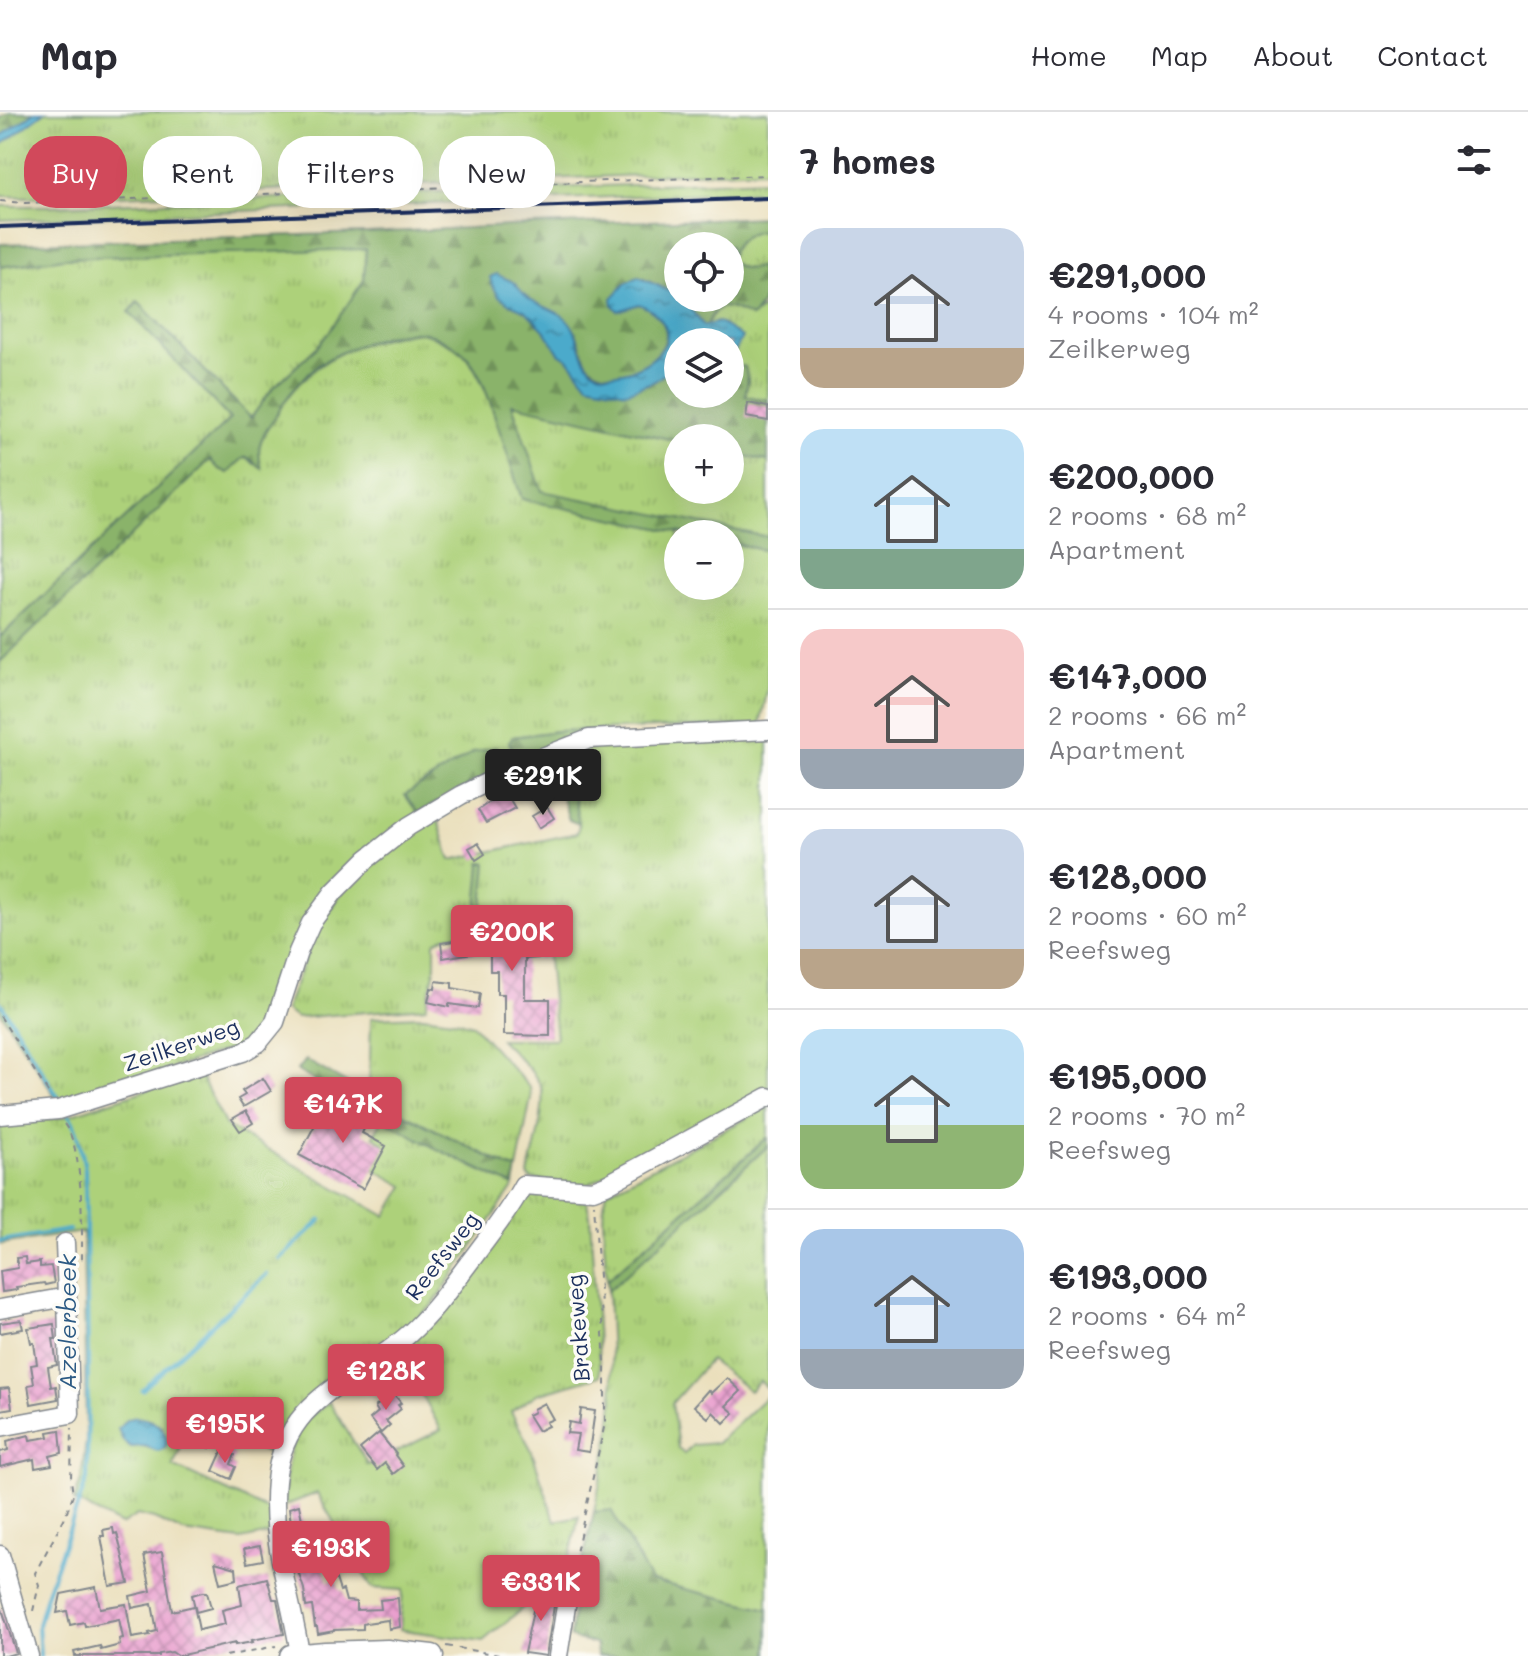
<!DOCTYPE html>
<meta charset="utf-8">
<style>
:root{--surface:#fff;--page:#f2f2f3;--text:#2b2b33;--muted:#7c7c81;--line:#e1e1e2;--accent:#d1495b}
body{margin:0;font-family:Mali,sans-serif;background:var(--page);color:var(--text);height:100vh;display:flex;flex-direction:column;font-size:30px;white-space:nowrap}
*{box-sizing:border-box;margin:0}
p{font-size:26px;color:var(--muted)}
.icon{flex:none;width:44px;height:44px;fill:none;stroke:currentColor;stroke-width:2;stroke-linecap:round;stroke-linejoin:round}
.map{position:relative;flex:1;overflow:hidden}
.side{display:flex;flex-direction:column;background:var(--surface);width:760px}
.side>*{flex:none}
.top-card{position:absolute;left:24px;top:24px;width:624px;height:72px;display:flex;gap:16px}
.fabs{position:absolute;left:664px;top:120px;display:grid;gap:16px}
.fabs a{display:grid;place-items:center;width:80px;height:80px;border-radius:50%;background:var(--surface);box-shadow:0 8px 32px #0002;font-size:40px}
.price{position:absolute;translate:-50% -68px;padding:0 18px;border-radius:8px;background:var(--accent);color:#fff;font-size:26px;line-height:52px;filter:drop-shadow(0 2px 4px #0008)}
.price::after{content:'';position:absolute;left:50%;top:48px;width:24px;height:18px;margin-left:-12px;background:inherit;clip-path:polygon(0 0,100% 0,50% 100%)}
.price.selected{background:#222;color:#fff}
ul{padding:0;list-style:none}
li{display:flex;align-items:center;gap:24px;height:200px;padding:0 32px}
li+li{border-top:2px solid var(--line)}
li span{display:grid;place-items:center;flex:none;width:224px;height:160px;border-radius:24px;color:#555}
li>.icon{margin-inline-start:auto}
span .icon{width:96px;height:96px;fill:#fffc;stroke-width:1}
li b{font-size:34px}
h2{display:flex;justify-content:space-between;align-items:center;height:96px;padding:0 32px;font-size:34px}
.chip{padding:0 28px;border-radius:32px;background:var(--surface);box-shadow:0 8px 32px #0002;font-size:28px;line-height:72px}
.chip.selected{background:var(--accent);color:#fff}
header{display:flex;align-items:center;gap:48px;box-sizing:border-box;height:112px;padding:0 40px;background:var(--surface);border-bottom:2px solid var(--line)}
header strong{font-size:38px}
nav{display:flex;gap:44px;margin-inline-start:auto;font-size:28px}
main{display:flex;flex:1;min-height:0}
.map>svg:first-child{display:block}
</style>
<header>
<strong>Map</strong>
<nav><a>Home</a><a>Map</a><a>About</a><a>Contact</a></nav>
</header>
<main>
<div class="map">
<svg width="768" height="1544" viewBox="0 0 768 1544">
<defs>
<pattern id="grass-tufts" width="24" height="20" patternUnits="userSpaceOnUse" patternTransform="scale(2)"><rect width="24" height="20" fill="#add17a"/><path d="M3 7l-1-3M5 7V3M7 7l1-3M15 17l-1-3M17 17v-4M19 17l1-3" fill="none" stroke="#94b46c"/></pattern>
<pattern id="forest-firs" width="22" height="20" patternUnits="userSpaceOnUse" patternTransform="scale(2)"><rect width="22" height="20" fill="#8ab36a"/><path d="M5 1l3.5 6h-7zM16 11l3.5 6h-7z" fill="#70925a"/></pattern>
<pattern id="water-ripples" width="26" height="14" patternUnits="userSpaceOnUse" patternTransform="scale(2)"><rect width="26" height="14" fill="#4caacb"/><path d="M2 4q2-2 4 0t4 0M15 11q2-2 4 0t4 0" fill="none" stroke="#3e8ba8"/></pattern>
<pattern id="building-cross-hatch" width="8" height="8" patternUnits="userSpaceOnUse" patternTransform="scale(2)"><rect width="8" height="8" fill="#e99fce"/><path d="M0 0l8 8M0 8l8-8" fill="none" stroke="#bc82aa"/></pattern>
</defs>
<rect width="100%" height="100%" fill="#fdfcf7"/>
<filter id="ink" filterUnits="userSpaceOnUse"><feTurbulence type="fractalNoise" baseFrequency=".0125" numOctaves="2"/><feDisplacementMap in="SourceGraphic" scale="16" xChannelSelector="R" yChannelSelector="G"/><feConvolveMatrix kernelMatrix="1 2 1 2 8 2 1 2 1" color-interpolation-filters="sRGB"/></filter>
<filter id="wash" filterUnits="userSpaceOnUse"><feTurbulence type="fractalNoise" baseFrequency=".006" numOctaves="4" result="noise"/><feDisplacementMap in="SourceGraphic" scale="32" xChannelSelector="R" yChannelSelector="G"/><feGaussianBlur stdDeviation="1.8" result="paint"/><feColorMatrix in="noise" values="0 0 0 0 0 0 0 0 0 0 0 0 0 0 0 0 0 1.4 0 .05"/><feComposite in="paint" operator="in"/></filter>
<g filter="url(#wash)">
<rect width="100%" height="100%" fill="#eadfbc"/>
<!-- grass -->
<path fill="url(#grass-tufts)" stroke="#64806c" stroke-width="2" fill-rule="evenodd" d="M45,0h723v58l-703,28 -65,-2v-50z
M768,68v11l-768,29v-14h54z
M760,119h8v48l-4,-7 -24,-3 -10,-8c2,-16 14,-27 30,-30z
M366,136l-2,32 -35,52 -11,14 -46,43 -21,29 -113,-116 -8,10 100,107 -230,218v-370l64,-9z
M768,188v100l-23,-4 3,-16 -3,-13 -15,-2v-11h4l7,-17 -23,-15 -11,3c11,-27 23,-18 44,-8l12,-8z
M421,220c13,5 28,10 39,19 26,19 51,114 62,148l165,35h-9v52h52v-43l38,8v136l-8,38 -203,6 -45,6 5,23 -7,4 -11,-14 -25,2 -69,43 13,18 -60,46 -79,134 -24,48 -198,65 -5,-15 -52,-80v-349l210,-203 9,10 12,2 11,-12 5,-2 7,7c5,-10 4,-19 9,-29 36,-69 83,-95 158,-103z
M512,291l166,38v49h52v-37l38,8v76l-227,-45z
M768,624v357l-183,93 -55,-7 -2,-4c5,-20 19,-70 13,-88 -5,-15 -30,-36 -41,-48h56l-12,-120 -60,-7 -5,20 -33,4 -11,6v27l-9,38 -130,11 -11,-8 31,-80 34,-49 86,-66 15,45 126,-27 2,-9 -14,-71 20,-7z
M423,904l37,5 13,4 57,63 1,10 -14,71 -8,-2 -140,-71 2,-78z
M199,961l27,53 160,90 18,-30 -34,-19 14,-23 -11,-8 10,-17 90,48 41,19 -82,120 -97,77 -57,75 -85,-41 -20,49 99,46 2,21 -33,7 -58,-8 -29,-13 -17,-4 -16,10 -47,-24 7,-21 5,-40 -3,-208 -83,12v-121l34,-2 29,-4zM146,1306l17,9 -11,22 -8,-3z
M768,995v30l-161,143c-1,-20 -8,-73 0,-88z
M768,1034v243l-8,-8 -10,10 -40,-31 -38,43 6,45 6,6 9,-9 24,-2 51,-48v214l-117,-28 -57,-69 16,-78 3,-34 -5,-109z
M541,1082l40,3 6,6 3,13 10,160 -63,18 -26,18 20,37 24,72 24,-5 -13,56 -83,69 -80,-11 -3,-1 3,-39 -31,-2 -55,-95 -33,13c1,-25 3,-64 20,-83 7,-8 17,-14 25,-21l39,63 73,-35 -42,-78 122,-147 9,-8z"/>
<!-- forest -->
<path fill="url(#forest-firs)" stroke="#527164" stroke-width="2" d="M10,0h25l-35,25v-19z
M768,105v14c-18,-1 -34,9 -38,27v-12h-52v50l-19,-10 -20,-9 -26,28 5,6 21,-7c65,29 -3,83 -41,67 -14,-6 -14,-18 -19,-30 -2,-7 -8,-16 -13,-21 -6,-7 -28,-15 -37,-22 -7,-4 -12,-11 -18,-17l-1,23 16,7 20,21 13,21 9,6 20,25 80,-13 10,-15v38h52v-29l15,2 3,13 -3,16 23,4v61l-38,-8v-15h-52v3l-166,-37 30,87 226,46v14l-38,-8v-9h-43l-165,-35c-8,-23 -15,-47 -23,-70 -9,-25 -16,-58 -36,-76 -10,-9 -31,-20 -44,-21 -32,-1 -90,21 -113,43 -11,11 -21,25 -29,39 -13,20 -23,30 -15,55l-15,-12 -5,2 -14,14 -9,-4 -9,-9 -210,202v-25l230,-218 -101,-107 9,-10 113,116 21,-29 46,-43 11,-14 35,-52 2,-31 -302,9 -64,9v-23l366,-11 163,-8z
M730,149c10,8 16,9 29,6 9,19 9,36 -8,50 -22,-10 -33,-19 -44,8l-3,1 -23,-28h49z
M593,618l-76,30 -8,-18 3,-5 45,-6z
M496,635l14,17 -92,49 -13,-18 69,-43z
M565,641l14,71 -10,-4 -19,-62z
M481,751h6l-4,45h-6z
M306,948l72,41 131,66 8,2 -3,17 -79,-38 -136,-76 -2,-2z
M768,1025v9l-160,145 -1,-11z
M611,1398l40,71 117,28v47h-171l-1,-11c-7,-5 -18,-2 -26,-8l5,-42 19,-83z"/>
<!-- water -->
<path fill="url(#water-ripples)" stroke="#346c94" stroke-width="2" d="M35,0h10l-45,34v-9z
M496,162c5,3 12,5 17,8 6,5 10,13 17,17 11,7 24,11 33,17 26,18 8,68 60,56 15,-3 27,-9 37,-21 17,-20 -2,-39 -21,-47l-21,7 -5,-6 -1,-7 14,-15 12,-6 21,9 19,10v2h4l22,28 14,-4 24,15 -8,17h-4v-12h-19l-10,-6 -8,-1 -7,7h-8l-1,16 -9,13 -13,10 -29,11 -38,-8 -20,-25 -9,-6 -13,-21 -20,-21 -16,-7 -11,-8 -7,-11 -2,-8z
M135,1305c11,1 29,7 31,20 1,5 2,8 -3,12 -7,5 -11,-2 -19,-3 -4,0 -9,1 -13,1l-8,-6 -5,-12 8,-9z"/>
<g fill="none" stroke-linecap="round" stroke-linejoin="round">
<!-- stream -->
<path stroke="#4caacb" stroke-width="4" d="M0,890l61,100
M0,1129l69,-11
M280,1147l41,-39
M142,1278l125,-116
M40,1544l-2,-31 8,-30 41,-116 1,-120 -3,-190c-4,-21 -6,-38 -17,-56"/>
</g>
<g id="blocks">
<!-- building -->
<path fill="url(#building-cross-hatch)" d="M748,291l20,4v14l-22,-4z
M505,679l10,17 -29,15 -8,-13z
M547,695l7,11 -15,10 -7,-12z
M478,731l7,11 -9,6 -7,-12z
M522,808v8l22,-2 2,31 -21,2v40h25v37l-46,-1v-41h-7v-23h-7v-21l-47,8 -2,-15 49,-8 -1,-12z
M436,869l16,2v5l28,5 -2,15 -29,-4v3l-21,-5 3,-14 4,1z
M263,966l8,13 -28,16 -5,-8 7,-4 -3,-4z
M314,970l18,10 -6,10 -17,-11z
M332,987l37,20 -7,14 24,13 -23,43 -64,-34 18,-34 2,1z
M246,999l7,12 -13,8 -8,-12z
M25,1145l1,7 14,-2v5l11,-1 3,17 -9,2 -1,-2 -28,4 1,3 -15,2 -2,-21 18,-3 -2,-10z
M21,1208l2,9 -23,4v-10z
M54,1212l2,15h-3l4,26 -9,2 3,20 5,-1 2,13 -27,5 -3,-19 6,-1 -3,-19 6,-1 -3,-21h-3l-3,-15z
M727,1266l14,13 -15,15 8,7 -10,10 -11,-11 -5,6 -14,-12 14,-16 3,3z
M9,1276l3,20 -12,2v-21z
M393,1281l8,10 -3,2 3,4 -15,12 4,4 -9,8 -11,-14 8,-7 -3,-5z
M544,1291l9,16 -7,3 2,4 -10,5 -10,-16 6,-3 -1,-3z
M581,1297l14,2 -6,41 -14,-2 3,-16 -11,-1 2,-11 10,2z
M60,1318l2,23 -12,3 2,9 -17,3 -1,-9 -34,8v-15l8,-2 -1,-9 22,-6 1,5 19,-3 -1,-5z
M200,1318l16,7 -6,11 -15,-7z
M379,1321l17,21 -1,1 8,11 -10,8 -8,-11 -8,7 -17,-21z
M223,1337l12,6 -4,9 5,3 -5,12 -18,-8z
M299,1393l7,34 11,-2v3l7,-2 2,12 -8,1 10,31 8,-3 4,12 3,-1 3,11 10,1v8l25,-1 -1,-9 18,-2 2,29 -11,2 -1,-9 -22,3 -3,1v5l-29,1v1l-16,3 -1,-7h-2l-3,-21 -6,1 -2,-18 -10,-29 2,-1 -7,-51z
M113,1416l1,6 3,-1 12,50 -19,3 -9,-50h3l-1,-6z
M260,1434l3,14 -16,3 -3,-14z
M162,1440l10,59 22,-5 5,24 26,-6 -3,-14 20,-5 -3,-20 28,-7 6,21h4l7,35 -32,6 1,2 -18,3v-2l-57,13 -6,-4 -13,2v2h-84l-1,-4 26,-6 1,4 19,-5 -1,-6 4,-1 -4,-19 -34,7 -1,-4 -14,3 -3,-14 -10,2 4,-19 35,-7 4,21 26,-4 6,34 18,-3 -1,-2 8,-2 -5,-27 -20,4 -2,-12 21,-5 -7,-36z
M215,1450l21,6 1,11 -17,4z
M558,1469l-12,75 -22,-3 11,-52z
M202,1480h5l4,16 -15,4 -4,-17z
M0,1497h2l14,44 -10,3h-6z"/>
</g>
</g>
<g filter="url(#ink)">
<use href="#blocks" fill-opacity="0" stroke="#82878d" stroke-width="2"/>
<g fill="none" stroke-linecap="round" stroke-linejoin="round">
<!-- minor casing -->
<g stroke="#82878d" stroke-width="21">
<path id="minor" d="M0,1003l58,-5 185,-58 15,-9 17,-21 23,-70 13,-29 23,-31 33,-33 42,-33 52,-31 66,-32 62,-24 179,-9
M65,1131l2,54
M0,1197l67,-12 3,117 -70,13
M0,1443l29,101
M300,1542c-9,-58 -30,-113 -24,-173 8,-84 79,-99 133,-147 26,-23 45,-52 66,-79 17,-23 35,-45 48,-70l70,5 13,-5 162,-88
M558,1544l13,-81"/>
</g>
<!-- major casing -->
<g stroke="#82878d" stroke-width="25">
<path id="major" d="M291,1544l34,-3 62,-2 45,5"/>
</g>
<!-- path -->
<path stroke="#82878d" stroke-width="2" stroke-dasharray="6 6" stroke-linecap="butt" d="M0,89l25,2 743,-28
M0,904l49,78
M64,1012c20,23 18,105 18,138
M574,1450l31,-139v-61l-11,-158
M33,1499l6,-26 -4,-12 29,-54 9,-24 -2,-15 1,-52
M446,1534l59,10
M226,1544l50,-10"/>
<!-- minor -->
<use href="#minor" stroke="#fff" stroke-width="18"/>
<!-- major -->
<use href="#major" stroke="#fff" stroke-width="22"/>
<!-- rail -->
<path stroke="#1b2f5e" stroke-width="4" d="M0,115l768,-29"/>
</g>
</g>
<g text-anchor="middle" stroke-width="7" stroke-linejoin="round" paint-order="stroke">
<!-- street labels -->
<g font-size="22" fill="#1b2f5e" stroke="#fdfcf7">
<text transform="translate(181 933) rotate(-19)" y="8">Zeilkerweg</text>
<text transform="translate(442 1144) rotate(-52)" y="8">Reefsweg</text>
<text transform="translate(578 1216) rotate(-94)" y="8">Brakeweg</text>
</g>
<!-- water labels -->
<g font-size="24" font-style="italic" fill="#2c5a84" stroke="#fdfcf7">
<text transform="translate(68 1210) rotate(-90)" y="8">Azelerbeek</text>
</g>
</g>
</svg>
<div class="fabs">
<a><svg class="icon" aria-label="locate" viewBox="0 0 24 24"><circle cx="12" cy="12" r="6"/><path d="M12 2v4M12 18v4M2 12h4M18 12h4"/></svg></a>
<a><svg class="icon" aria-label="layers" viewBox="0 0 24 24"><path d="M12 4l9 5-9 5-9-5zM3 14l9 5 9-5"/></svg></a>
<a>+</a>
<a>−</a>
</div>
<b class="price selected" style="left:543px;top:705px">€291K</b>
<b class="price" style="left:512px;top:861px">€200K</b>
<b class="price" style="left:343px;top:1033px">€147K</b>
<b class="price" style="left:386px;top:1300px">€128K</b>
<b class="price" style="left:225px;top:1353px">€195K</b>
<b class="price" style="left:331px;top:1477px">€193K</b>
<b class="price" style="left:541px;top:1511px">€331K</b>
<div class="top-card">
<a class="chip selected">Buy</a>
<a class="chip">Rent</a>
<a class="chip">Filters</a>
<a class="chip">New</a>
</div>
</div>
<section class="side">
<h2>7 homes<svg class="icon" aria-label="filters" viewBox="0 0 24 24"><path d="M4 7h16M4 17h16"/><circle cx="9" cy="7" r="2"/><circle cx="15" cy="17" r="2"/></svg></h2>
<ul>
<li><span style="background:linear-gradient(#c9d6e8 75%,#b9a48a 0)"><svg class="icon" aria-label="home" viewBox="0 0 24 24"><path d="M3 11l9-7 9 7M6 9v11h12V9"/></svg></span><div><b>€291,000</b><p>4 rooms · 104 m²</p><p>Zeilkerweg</p></div></li>
<li><span style="background:linear-gradient(#bfe0f5 75%,#7fa58c 0)"><svg class="icon" aria-label="home" viewBox="0 0 24 24"><path d="M3 11l9-7 9 7M6 9v11h12V9"/></svg></span><div><b>€200,000</b><p>2 rooms · 68 m²</p><p>Apartment</p></div></li>
<li><span style="background:linear-gradient(#f6c9c9 75%,#9aa5b1 0)"><svg class="icon" aria-label="home" viewBox="0 0 24 24"><path d="M3 11l9-7 9 7M6 9v11h12V9"/></svg></span><div><b>€147,000</b><p>2 rooms · 66 m²</p><p>Apartment</p></div></li>
<li><span style="background:linear-gradient(#c9d6e8 75%,#b9a48a 0)"><svg class="icon" aria-label="home" viewBox="0 0 24 24"><path d="M3 11l9-7 9 7M6 9v11h12V9"/></svg></span><div><b>€128,000</b><p>2 rooms · 60 m²</p><p>Reefsweg</p></div></li>
<li><span style="background:linear-gradient(#bfe0f5 60%,#8fb573 0)"><svg class="icon" aria-label="home" viewBox="0 0 24 24"><path d="M3 11l9-7 9 7M6 9v11h12V9"/></svg></span><div><b>€195,000</b><p>2 rooms · 70 m²</p><p>Reefsweg</p></div></li>
<li><span style="background:linear-gradient(#a9c7e8 75%,#9aa5b1 0)"><svg class="icon" aria-label="home" viewBox="0 0 24 24"><path d="M3 11l9-7 9 7M6 9v11h12V9"/></svg></span><div><b>€193,000</b><p>2 rooms · 64 m²</p><p>Reefsweg</p></div></li>
</ul>
</section>
</main>
